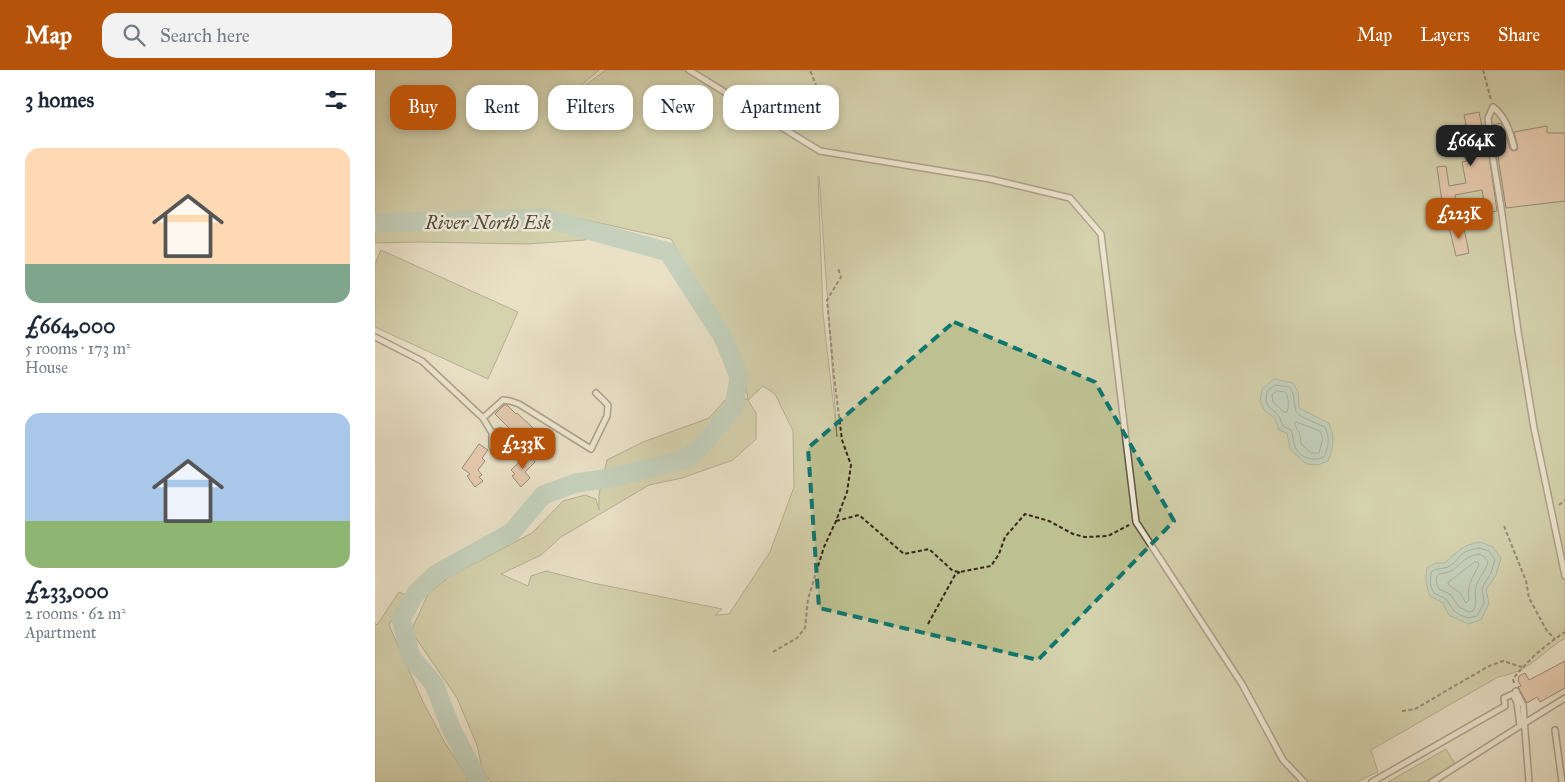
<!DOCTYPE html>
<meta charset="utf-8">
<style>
:root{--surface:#fff;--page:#f2f2f3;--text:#1f2937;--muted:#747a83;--accent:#b45309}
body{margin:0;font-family:"IM FELL Great Primer",serif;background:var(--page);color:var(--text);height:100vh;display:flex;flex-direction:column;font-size:19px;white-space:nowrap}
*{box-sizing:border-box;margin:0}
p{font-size:16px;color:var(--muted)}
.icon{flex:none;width:28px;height:28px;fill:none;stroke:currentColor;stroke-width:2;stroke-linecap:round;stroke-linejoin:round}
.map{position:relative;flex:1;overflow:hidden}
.details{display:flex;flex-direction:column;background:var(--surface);width:375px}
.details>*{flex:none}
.top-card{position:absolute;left:15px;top:15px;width:475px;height:45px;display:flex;gap:10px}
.price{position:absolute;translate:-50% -42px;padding:0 11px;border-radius:10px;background:var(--accent);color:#fff;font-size:16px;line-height:32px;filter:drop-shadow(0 1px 2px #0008)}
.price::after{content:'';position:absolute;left:50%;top:30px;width:15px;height:11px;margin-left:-8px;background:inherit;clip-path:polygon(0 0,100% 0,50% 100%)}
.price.active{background:#222;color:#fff}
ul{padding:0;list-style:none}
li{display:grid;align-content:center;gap:10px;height:265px;padding:0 25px}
li span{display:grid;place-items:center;height:155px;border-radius:15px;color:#555}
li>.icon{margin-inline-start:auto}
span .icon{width:90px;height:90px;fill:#fffc;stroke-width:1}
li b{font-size:21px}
h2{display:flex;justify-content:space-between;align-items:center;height:60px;padding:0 25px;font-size:21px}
.tag{padding:0 18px;border-radius:15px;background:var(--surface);box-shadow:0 2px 8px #0003;font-size:18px;line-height:45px}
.tag.active{background:var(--accent);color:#fff}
header{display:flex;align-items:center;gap:30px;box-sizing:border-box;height:70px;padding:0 25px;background:var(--accent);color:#fff}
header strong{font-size:24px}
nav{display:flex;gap:28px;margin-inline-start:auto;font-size:18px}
.search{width:350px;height:45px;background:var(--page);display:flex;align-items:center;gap:12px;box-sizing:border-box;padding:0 18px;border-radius:15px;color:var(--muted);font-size:19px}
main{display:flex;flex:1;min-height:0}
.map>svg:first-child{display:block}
</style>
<header>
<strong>Map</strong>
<div class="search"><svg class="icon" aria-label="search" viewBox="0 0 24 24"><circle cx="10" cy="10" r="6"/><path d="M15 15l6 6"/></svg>Search here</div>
<nav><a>Map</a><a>Layers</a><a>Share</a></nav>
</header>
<main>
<section class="details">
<h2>3 homes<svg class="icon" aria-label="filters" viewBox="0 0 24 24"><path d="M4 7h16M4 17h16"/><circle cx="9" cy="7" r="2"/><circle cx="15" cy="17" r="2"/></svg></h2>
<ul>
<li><span style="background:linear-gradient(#ffd9b3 75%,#7fa58c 0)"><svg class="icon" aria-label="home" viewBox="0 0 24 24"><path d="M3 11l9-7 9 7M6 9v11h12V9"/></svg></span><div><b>£664,000</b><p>5 rooms · 173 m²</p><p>House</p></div></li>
<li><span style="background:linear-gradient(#a9c7e8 70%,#8fb573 0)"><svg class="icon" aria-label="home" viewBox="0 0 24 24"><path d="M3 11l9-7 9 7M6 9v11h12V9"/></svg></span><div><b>£233,000</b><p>2 rooms · 62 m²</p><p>Apartment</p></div></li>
</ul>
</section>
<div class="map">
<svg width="1190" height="712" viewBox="0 0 1190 712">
<rect width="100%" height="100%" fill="#e9e0c6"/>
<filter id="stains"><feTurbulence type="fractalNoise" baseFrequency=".004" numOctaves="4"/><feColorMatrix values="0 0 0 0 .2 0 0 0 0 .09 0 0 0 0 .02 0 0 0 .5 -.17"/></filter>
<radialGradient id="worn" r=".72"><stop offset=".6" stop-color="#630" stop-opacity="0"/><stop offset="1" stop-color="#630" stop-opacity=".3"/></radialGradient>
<!-- green -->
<path fill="#bdc091" stroke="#797456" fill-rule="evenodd" d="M0,0h224l-46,39 53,-39h959v568c-17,10 -33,29 -52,35 -5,2 -10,3 -15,4l-127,73 7,22 -22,10h-41l-3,-2 -4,2h-817l-9,-13 -5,-24 -20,-47 -46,-67 17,-37 21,-17 83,-44 31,-32 22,-6 11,4 3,11v-16l8,-34 36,-18 66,-24 16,-18 23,-1 -6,-33 -15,-31 -56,-96 -125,-28 -171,5zM443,106h1l18,261 -14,-124zM388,316l12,8 18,37 1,56 -24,65 -41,62 -14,1 7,-6 -129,-26 -47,-12 -15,5 -3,10 -27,-12 40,-19 20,-18 88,-52 33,-7 51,-18 23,-21v-26l-8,-13z
M0,157h165l51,8 -6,5 -58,4 -108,-2 -44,1z
M6,180l137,62 -30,67 -113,-52v-63z
M24,522l7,3 -17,30 34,77 22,41 26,39h-96v-159l2,2z
M1071,679l9,15 -30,18h-37z"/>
<!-- water -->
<path fill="#99beaf" stroke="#718273" d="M899,309l19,4 5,9 1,16 30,15c6,16 5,22 -1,38l-10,4 -12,-1 -16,-15 -3,-16 -8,-3 -4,-11 -11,-9 -4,-9 2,-12z
M1105,472l13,5 8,11 -5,17 -10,15 3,13 -8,17 -13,4 -19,-9 -6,-12 -13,-7c-4,-10 -5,-17 -3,-28l8,-5h10c13,-12 17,-18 35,-21z"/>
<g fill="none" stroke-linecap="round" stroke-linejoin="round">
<!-- shore -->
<path stroke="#677364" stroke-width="1" d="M900,315l15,2 3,7 3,18 6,5 23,10c5,11 4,19 -1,30 -10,5 -24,1 -29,-10 -2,-5 -2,-12 -4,-17l-8,-4 -4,-10 -11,-10 -2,-6 1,-8z
M902,321l8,1c4,4 4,15 2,20h-3l-11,-10 -1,-7z
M921,352l24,9 3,7 -4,15h-8l-10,-9 -1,-9 -5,-10z
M1104,478l10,3 6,9 -4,13 -9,15 2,15 -7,13 -9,2 -8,-3 -6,-4 -8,-12 -12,-6c-4,-7 -5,-14 -2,-22 5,-3 11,-2 16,-4 14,-8 9,-16 31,-19z
M1104,484l6,3 3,5c-2,9 -10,16 -12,25 -3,10 3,13 -3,24l-4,1 -10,-5 -9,-13 -11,-5c-2,-4 -5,-11 0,-15 21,-1 19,-17 40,-20z
M1100,492h3l1,3c-7,14 -12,18 -10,35l-3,3 -6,-10 -11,-8 -1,-2z"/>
<!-- river -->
<path stroke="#99beaf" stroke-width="19" d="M0,153l170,-5 123,34 55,85 16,40 -5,30 -29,35 -19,17 -75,19 -35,5 -33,12 -31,37 -76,42 -20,19 -15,26 10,38 23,27 17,44 28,54"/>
</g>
<!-- building -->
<path fill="#e0af91" stroke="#35281a" d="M1104,42l3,15h3l12,84 -11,2 -4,-23 -27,5 2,12 -14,2 -6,-42 9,-1 3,20 17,-3 -4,-21 5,-1 -7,-35 6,-1 -2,-10z
M1126,53l2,10h2l5,16 3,2 4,-1 1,-2 -4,-16 33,-6v7h18v68l-59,7 -13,-83z
M1088,154l6,29 -13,3 -7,-29z
M129,335h3l9,9 1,-1 32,30 -12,13 -20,-20 -2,2 -3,-2 -4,-5 2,-2 -15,-15z
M104,374l9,6 -6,8 3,3 -7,9 4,5 -3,2 4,4 -8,6 -8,-11 3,-2 -8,-6z
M153,384l7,8 -10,10 5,6 -9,9 -9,-11 3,-2 -4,-4z
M1190,591v27l-25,14 -3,-5 -10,6 -9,-16 3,-1 -3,-5 1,-5 6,-3 4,7z"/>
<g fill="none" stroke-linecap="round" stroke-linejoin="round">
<!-- lane casing -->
<g stroke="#625645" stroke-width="8">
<path id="lane" d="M314,0l131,81 170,28 80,19 31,36 35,288 106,162 41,76 21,22
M1139,77c-4,-15 -8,-30 -21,-40l-5,11 4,35 9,54 17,124 16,97 31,148
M0,267l47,24 61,57 9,15v13l2,6h9l6,-7 -1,-9 -7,-5 -9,2
M108,348l20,-18 7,1 9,3 72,45 16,-33 1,-11 -12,-12
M1141,621l7,14 6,77
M1180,660l7,52
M997,712l133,-76 -1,-8 9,-4 4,9 3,23 45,-28
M1057,712l88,-56"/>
</g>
<!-- path -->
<path stroke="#35281a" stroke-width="2" stroke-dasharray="4 2.5" stroke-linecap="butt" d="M1108,0l8,30
M422,57l7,1 10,-1c11,-19 4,-38 -4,-57
M1184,435l6,-5
M461,451l23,-6 45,39 25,-5 24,22 7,1 31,-6 8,-12 6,-17 20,-23 24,7 24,13 12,3 23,-1 21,-11
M1129,456l22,55 3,17 18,33 8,8
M553,554l27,-49 5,-3
M398,582l24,-14 8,-10 3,-29 16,-52 12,-26 11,-29 4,-27 -9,-25 -8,-64 -7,-76 14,-23 -3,-9
M1139,613l-1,-4c15,-19 32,-34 52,-47
M1027,641l13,-2 74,-43 14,-5 19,6"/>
<!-- lane -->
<use href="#lane" stroke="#f1ebda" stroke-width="5"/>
</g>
<!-- marked area -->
<path d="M0 0H1190V712H0ZM579,252l141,60 79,139 -136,139 -219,-52 -11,-160z" fill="#e9e0c6" fill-opacity=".55" fill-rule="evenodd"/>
<path fill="none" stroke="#0f766e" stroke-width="4" stroke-dasharray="10 6" stroke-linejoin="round" d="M579,252l141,60 79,139 -136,139 -219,-52 -11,-160z"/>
<g text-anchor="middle" stroke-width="5" stroke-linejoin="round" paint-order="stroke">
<!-- water labels -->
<g font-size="19" font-style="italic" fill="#4e4e3f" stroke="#f1ebda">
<text x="113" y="159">River North Esk</text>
</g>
</g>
<rect width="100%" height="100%" filter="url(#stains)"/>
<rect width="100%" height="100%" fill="url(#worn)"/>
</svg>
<b class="price active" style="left:1096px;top:97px">£664K</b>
<b class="price" style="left:1084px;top:170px">£223K</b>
<b class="price" style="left:148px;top:400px">£233K</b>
<div class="top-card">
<a class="tag active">Buy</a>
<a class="tag">Rent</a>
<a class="tag">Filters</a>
<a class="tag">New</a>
<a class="tag">Apartment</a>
</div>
</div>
</main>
